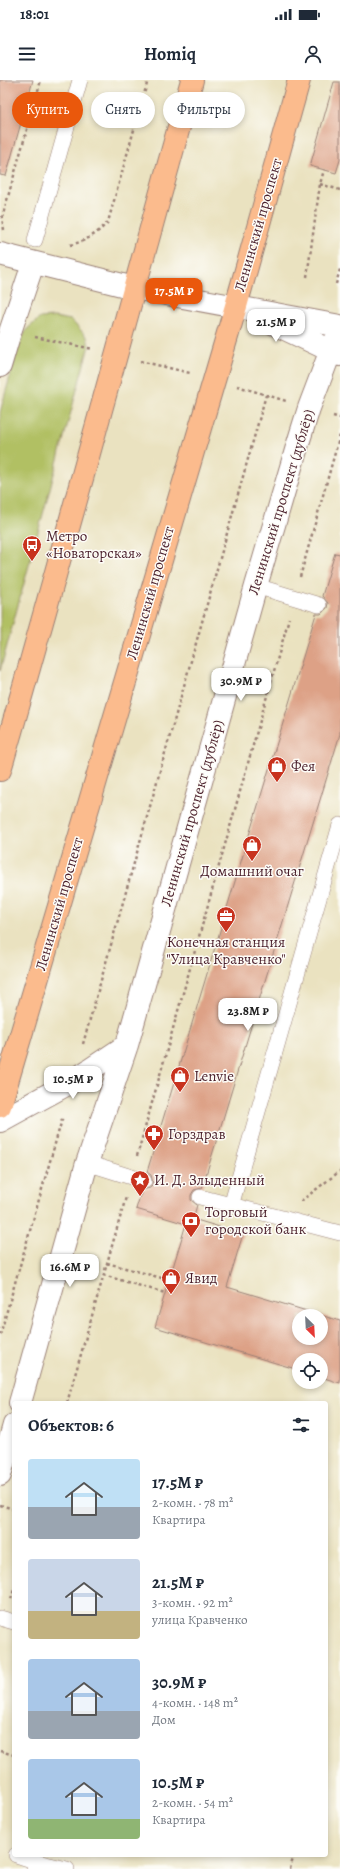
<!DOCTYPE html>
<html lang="ru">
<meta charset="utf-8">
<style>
:root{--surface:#fff;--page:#f2f2f3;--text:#1f2937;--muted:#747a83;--accent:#ea580c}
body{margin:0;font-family:Alegreya,serif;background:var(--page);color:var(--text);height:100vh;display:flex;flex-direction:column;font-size:15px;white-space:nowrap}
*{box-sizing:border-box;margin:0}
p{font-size:13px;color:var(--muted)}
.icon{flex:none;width:22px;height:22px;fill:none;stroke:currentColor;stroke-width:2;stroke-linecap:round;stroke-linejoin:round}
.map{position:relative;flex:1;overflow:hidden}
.sheet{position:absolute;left:12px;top:1321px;width:316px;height:456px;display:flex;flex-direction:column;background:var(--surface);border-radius:4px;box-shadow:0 2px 6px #0003}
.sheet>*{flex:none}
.hud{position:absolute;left:12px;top:12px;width:316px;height:36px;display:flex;gap:8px}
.needle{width:26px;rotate:156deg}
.tools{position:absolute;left:292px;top:1229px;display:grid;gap:8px}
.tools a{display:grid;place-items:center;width:36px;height:36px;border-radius:50%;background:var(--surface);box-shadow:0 2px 6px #0003;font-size:20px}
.price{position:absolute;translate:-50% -34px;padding:0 9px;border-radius:8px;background:#fff;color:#222;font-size:13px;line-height:26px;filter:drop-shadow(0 1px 2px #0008)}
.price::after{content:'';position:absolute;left:50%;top:24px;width:12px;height:9px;margin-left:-6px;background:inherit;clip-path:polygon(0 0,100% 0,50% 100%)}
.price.on{background:var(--accent);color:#fff}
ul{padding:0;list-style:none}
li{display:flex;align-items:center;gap:12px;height:100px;padding:0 16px}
li span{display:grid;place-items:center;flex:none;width:112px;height:80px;border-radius:4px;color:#555}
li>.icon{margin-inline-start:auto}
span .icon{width:48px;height:48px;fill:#fffc;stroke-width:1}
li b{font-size:17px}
h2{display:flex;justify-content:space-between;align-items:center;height:48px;padding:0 16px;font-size:17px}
.chip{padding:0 14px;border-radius:18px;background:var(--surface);box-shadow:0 2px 6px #0003;font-size:14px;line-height:36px}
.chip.on{background:var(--accent);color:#fff}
.status{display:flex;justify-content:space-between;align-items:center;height:28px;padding:0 20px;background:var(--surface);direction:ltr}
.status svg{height:11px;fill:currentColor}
header{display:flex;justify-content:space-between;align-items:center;height:52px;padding:0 16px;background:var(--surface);font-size:18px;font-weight:700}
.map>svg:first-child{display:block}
</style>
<div class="status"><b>18:01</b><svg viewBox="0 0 49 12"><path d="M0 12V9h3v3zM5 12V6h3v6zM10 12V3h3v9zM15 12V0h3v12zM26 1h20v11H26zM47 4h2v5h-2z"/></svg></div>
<header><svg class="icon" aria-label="menu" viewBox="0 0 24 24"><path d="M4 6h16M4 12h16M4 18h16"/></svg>Homiq<svg class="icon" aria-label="person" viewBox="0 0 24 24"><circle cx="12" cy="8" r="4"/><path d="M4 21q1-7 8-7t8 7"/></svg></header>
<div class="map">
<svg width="340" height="1789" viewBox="0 0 340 1789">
<rect width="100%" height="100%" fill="#fdfcf7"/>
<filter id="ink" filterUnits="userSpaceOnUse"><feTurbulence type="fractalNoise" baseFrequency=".025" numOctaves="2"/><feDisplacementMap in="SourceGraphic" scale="8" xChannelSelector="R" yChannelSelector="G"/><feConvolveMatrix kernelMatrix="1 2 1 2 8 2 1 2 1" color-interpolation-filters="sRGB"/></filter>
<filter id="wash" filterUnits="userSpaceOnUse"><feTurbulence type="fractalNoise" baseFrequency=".012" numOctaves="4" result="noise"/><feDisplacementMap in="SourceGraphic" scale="16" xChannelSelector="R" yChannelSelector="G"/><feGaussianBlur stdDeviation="0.9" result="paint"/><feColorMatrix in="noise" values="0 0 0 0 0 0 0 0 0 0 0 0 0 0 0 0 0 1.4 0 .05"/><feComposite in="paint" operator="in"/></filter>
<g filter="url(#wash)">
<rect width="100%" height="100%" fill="#eae2c0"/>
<!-- green -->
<path fill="#b1c063" stroke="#7e7047" d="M54,237l17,3 16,17 2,9 -89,325v-259l18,-64 8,-18 14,-12z"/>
<g id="blocks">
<!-- building -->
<path fill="#dda186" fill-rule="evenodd" d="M0,0h33l-27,96 -6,-1z
M334,2h6v78l-4,13 -26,-7z
M335,473l5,1v180l-138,454 -8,2 -3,5v5l6,5 -4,14 50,15 -16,53 113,34v62l-19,-6v-17h-22v10l-144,-43 31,-103 -50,-15 6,-19 8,-2 3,-5 -2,-8 -4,-3 169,-558h5l6,-6 1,-5 -6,-7zM299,1236h22v22h-22z"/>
</g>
</g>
<g filter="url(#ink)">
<use href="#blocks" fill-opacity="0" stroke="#9a8076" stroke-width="1"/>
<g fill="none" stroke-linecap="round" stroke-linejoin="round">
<!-- service casing -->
<g stroke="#9a8076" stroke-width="16">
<path id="service" d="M35,160l45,-160
M256,506l63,19
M87,1083l57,18
M200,1117l140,36
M231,1126l109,-381
M0,1538l14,4
M16,1775l21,7
M34,1789l3,-7 30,7"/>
</g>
<!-- tertiary casing -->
<g stroke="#9a8076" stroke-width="24">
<path id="tertiary" d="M0,174l134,34 206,38
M266,240l74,35
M0,286l10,-34 23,-68
M0,1041l73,-40 54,-36
M20,1323l67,-240 40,-118 129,-459 43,-146 10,-32 22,-58 9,-19
M0,1395l14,-50"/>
</g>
<!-- primary casing -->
<g stroke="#9a8076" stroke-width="24">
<path id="primary" d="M0,690c66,-229 128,-460 192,-690
M0,1026l236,-800 63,-226"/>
</g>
<!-- path -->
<path stroke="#9a8076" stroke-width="2.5" stroke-dasharray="3 3" stroke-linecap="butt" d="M320,104l20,6
M4,150l-2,-12 39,-138
M70,165c16,-4 27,-11 38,-23l40,-142
M307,197l13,-93 4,-14
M336,204l4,-15
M35,257l58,12
M140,281l50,12
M237,306l49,15
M333,336l7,2
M300,497l40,-142
M83,964l183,-649
M137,1076l152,-538
M301,1121l39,-30
M107,1183l62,17
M103,1195l62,18
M0,1255l63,-219
M67,1323l59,-206
M0,1425l14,4
M11,1519l3,-9
M0,1671l14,4
M290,1789l4,-14"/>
<!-- service -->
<use href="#service" stroke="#fff" stroke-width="15"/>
<!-- tertiary -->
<use href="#tertiary" stroke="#fff" stroke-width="22"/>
<!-- primary -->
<use href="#primary" stroke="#fbbb8d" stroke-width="22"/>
</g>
</g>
<!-- icons -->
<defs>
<g id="bus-pin" transform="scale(1)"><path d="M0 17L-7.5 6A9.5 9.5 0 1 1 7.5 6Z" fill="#c8321e" stroke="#fdfcf7"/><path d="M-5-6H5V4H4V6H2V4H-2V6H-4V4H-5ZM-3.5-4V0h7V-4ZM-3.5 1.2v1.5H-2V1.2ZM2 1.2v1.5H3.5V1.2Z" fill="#fff"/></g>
<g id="shop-pin" transform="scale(1)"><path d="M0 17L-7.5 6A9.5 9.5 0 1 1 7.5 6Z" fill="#c8321e" stroke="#fdfcf7"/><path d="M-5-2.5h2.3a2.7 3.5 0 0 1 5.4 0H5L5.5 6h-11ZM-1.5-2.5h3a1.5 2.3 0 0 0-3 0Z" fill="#fff"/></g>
<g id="office-pin" transform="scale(1)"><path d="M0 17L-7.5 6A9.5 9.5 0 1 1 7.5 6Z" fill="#c8321e" stroke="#fdfcf7"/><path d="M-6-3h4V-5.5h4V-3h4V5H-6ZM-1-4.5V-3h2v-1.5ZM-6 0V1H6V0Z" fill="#fff"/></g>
<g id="pharmacy-pin" transform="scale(1)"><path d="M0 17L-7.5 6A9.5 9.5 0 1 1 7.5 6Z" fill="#c8321e" stroke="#fdfcf7"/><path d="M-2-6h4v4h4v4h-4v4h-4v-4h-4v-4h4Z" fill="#fff"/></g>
<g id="sight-pin" transform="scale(1)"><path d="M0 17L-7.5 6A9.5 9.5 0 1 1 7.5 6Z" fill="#c8321e" stroke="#fdfcf7"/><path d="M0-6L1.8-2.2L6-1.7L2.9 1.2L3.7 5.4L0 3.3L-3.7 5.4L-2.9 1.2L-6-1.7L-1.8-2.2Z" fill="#fff"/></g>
<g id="bank-pin" transform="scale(1)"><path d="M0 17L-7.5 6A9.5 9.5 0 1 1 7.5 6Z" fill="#c8321e" stroke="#fdfcf7"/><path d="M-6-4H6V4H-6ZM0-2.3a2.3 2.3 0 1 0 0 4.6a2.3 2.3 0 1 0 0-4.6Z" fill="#fff"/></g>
</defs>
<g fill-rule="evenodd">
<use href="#bus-pin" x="32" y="465"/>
<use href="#shop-pin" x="277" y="686"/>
<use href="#shop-pin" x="252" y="765"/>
<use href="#office-pin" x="226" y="836"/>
<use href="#shop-pin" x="180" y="996"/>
<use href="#pharmacy-pin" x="154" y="1054"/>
<use href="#sight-pin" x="140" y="1100"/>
<use href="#bank-pin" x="191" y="1141"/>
<use href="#shop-pin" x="171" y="1198"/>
</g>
<g text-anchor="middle" stroke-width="3" stroke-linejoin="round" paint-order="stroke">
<!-- street labels -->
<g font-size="15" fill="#4a1f2b" stroke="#fdfcf7">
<text transform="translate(258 145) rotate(-74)" y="5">Ленинский проспект</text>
<text transform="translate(281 422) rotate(-73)" y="5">Ленинский проспект (дублёр)</text>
<text transform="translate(150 513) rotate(-74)" y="5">Ленинский проспект</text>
<text transform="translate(192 733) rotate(-74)" y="5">Ленинский проспект (дублёр)</text>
<text transform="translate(59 824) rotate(-74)" y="5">Ленинский проспект</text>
</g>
<!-- poi labels -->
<g font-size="15" fill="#4a1f2b" stroke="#fdfcf7" text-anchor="start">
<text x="46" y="461">Метро<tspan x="46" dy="17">«Новаторская»</tspan></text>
<text x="291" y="691">Фея</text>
<text x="252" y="796" text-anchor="middle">Домашний очаг</text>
<text x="226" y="867" text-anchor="middle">Конечная станция<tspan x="226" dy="17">"Улица Кравченко"</tspan></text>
<text x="194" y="1001">Lenvie</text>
<text x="168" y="1059">Горздрав</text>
<text x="154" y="1105">И. Д. Злыденный</text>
<text x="205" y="1137">Торговый<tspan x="205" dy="17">городской банк</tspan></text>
<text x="185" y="1203">Явид</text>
</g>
</g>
</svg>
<div class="tools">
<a><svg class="needle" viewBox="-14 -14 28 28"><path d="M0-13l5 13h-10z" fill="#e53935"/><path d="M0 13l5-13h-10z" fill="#747a83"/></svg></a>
<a><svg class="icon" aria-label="locate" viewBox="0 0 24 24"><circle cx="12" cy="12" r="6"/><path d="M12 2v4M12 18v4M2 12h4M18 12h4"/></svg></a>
</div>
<b class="price on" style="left:174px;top:232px">17.5M ₽</b>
<b class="price" style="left:276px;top:263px">21.5M ₽</b>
<b class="price" style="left:241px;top:622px">30.9M ₽</b>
<b class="price" style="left:248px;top:952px">23.8M ₽</b>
<b class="price" style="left:73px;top:1020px">10.5M ₽</b>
<b class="price" style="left:70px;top:1208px">16.6M ₽</b>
<div class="hud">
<a class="chip on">Купить</a>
<a class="chip">Снять</a>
<a class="chip">Фильтры</a>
</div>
<section class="sheet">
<h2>Объектов: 6<svg class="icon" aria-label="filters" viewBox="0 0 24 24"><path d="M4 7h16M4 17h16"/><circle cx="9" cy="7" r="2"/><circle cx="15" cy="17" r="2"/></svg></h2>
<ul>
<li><span style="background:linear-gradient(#bfe0f5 60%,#9aa5b1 0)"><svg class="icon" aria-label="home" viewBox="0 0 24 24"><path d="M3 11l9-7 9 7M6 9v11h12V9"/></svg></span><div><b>17.5M ₽</b><p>2-комн. · 78 m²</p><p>Квартира</p></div></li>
<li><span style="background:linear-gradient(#c9d6e8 65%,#c2b280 0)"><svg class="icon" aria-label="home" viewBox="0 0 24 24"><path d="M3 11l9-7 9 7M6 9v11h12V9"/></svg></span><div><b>21.5M ₽</b><p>3-комн. · 92 m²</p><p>улица Кравченко</p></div></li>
<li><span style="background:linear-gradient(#a9c7e8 65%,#9aa5b1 0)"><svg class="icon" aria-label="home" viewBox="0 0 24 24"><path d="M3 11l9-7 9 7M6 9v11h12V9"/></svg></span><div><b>30.9M ₽</b><p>4-комн. · 148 m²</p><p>Дом</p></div></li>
<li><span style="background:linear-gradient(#a9c7e8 75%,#8fb573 0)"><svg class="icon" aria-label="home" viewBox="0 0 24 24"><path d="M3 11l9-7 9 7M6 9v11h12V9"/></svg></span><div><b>10.5M ₽</b><p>2-комн. · 54 m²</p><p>Квартира</p></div></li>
</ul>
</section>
</div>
